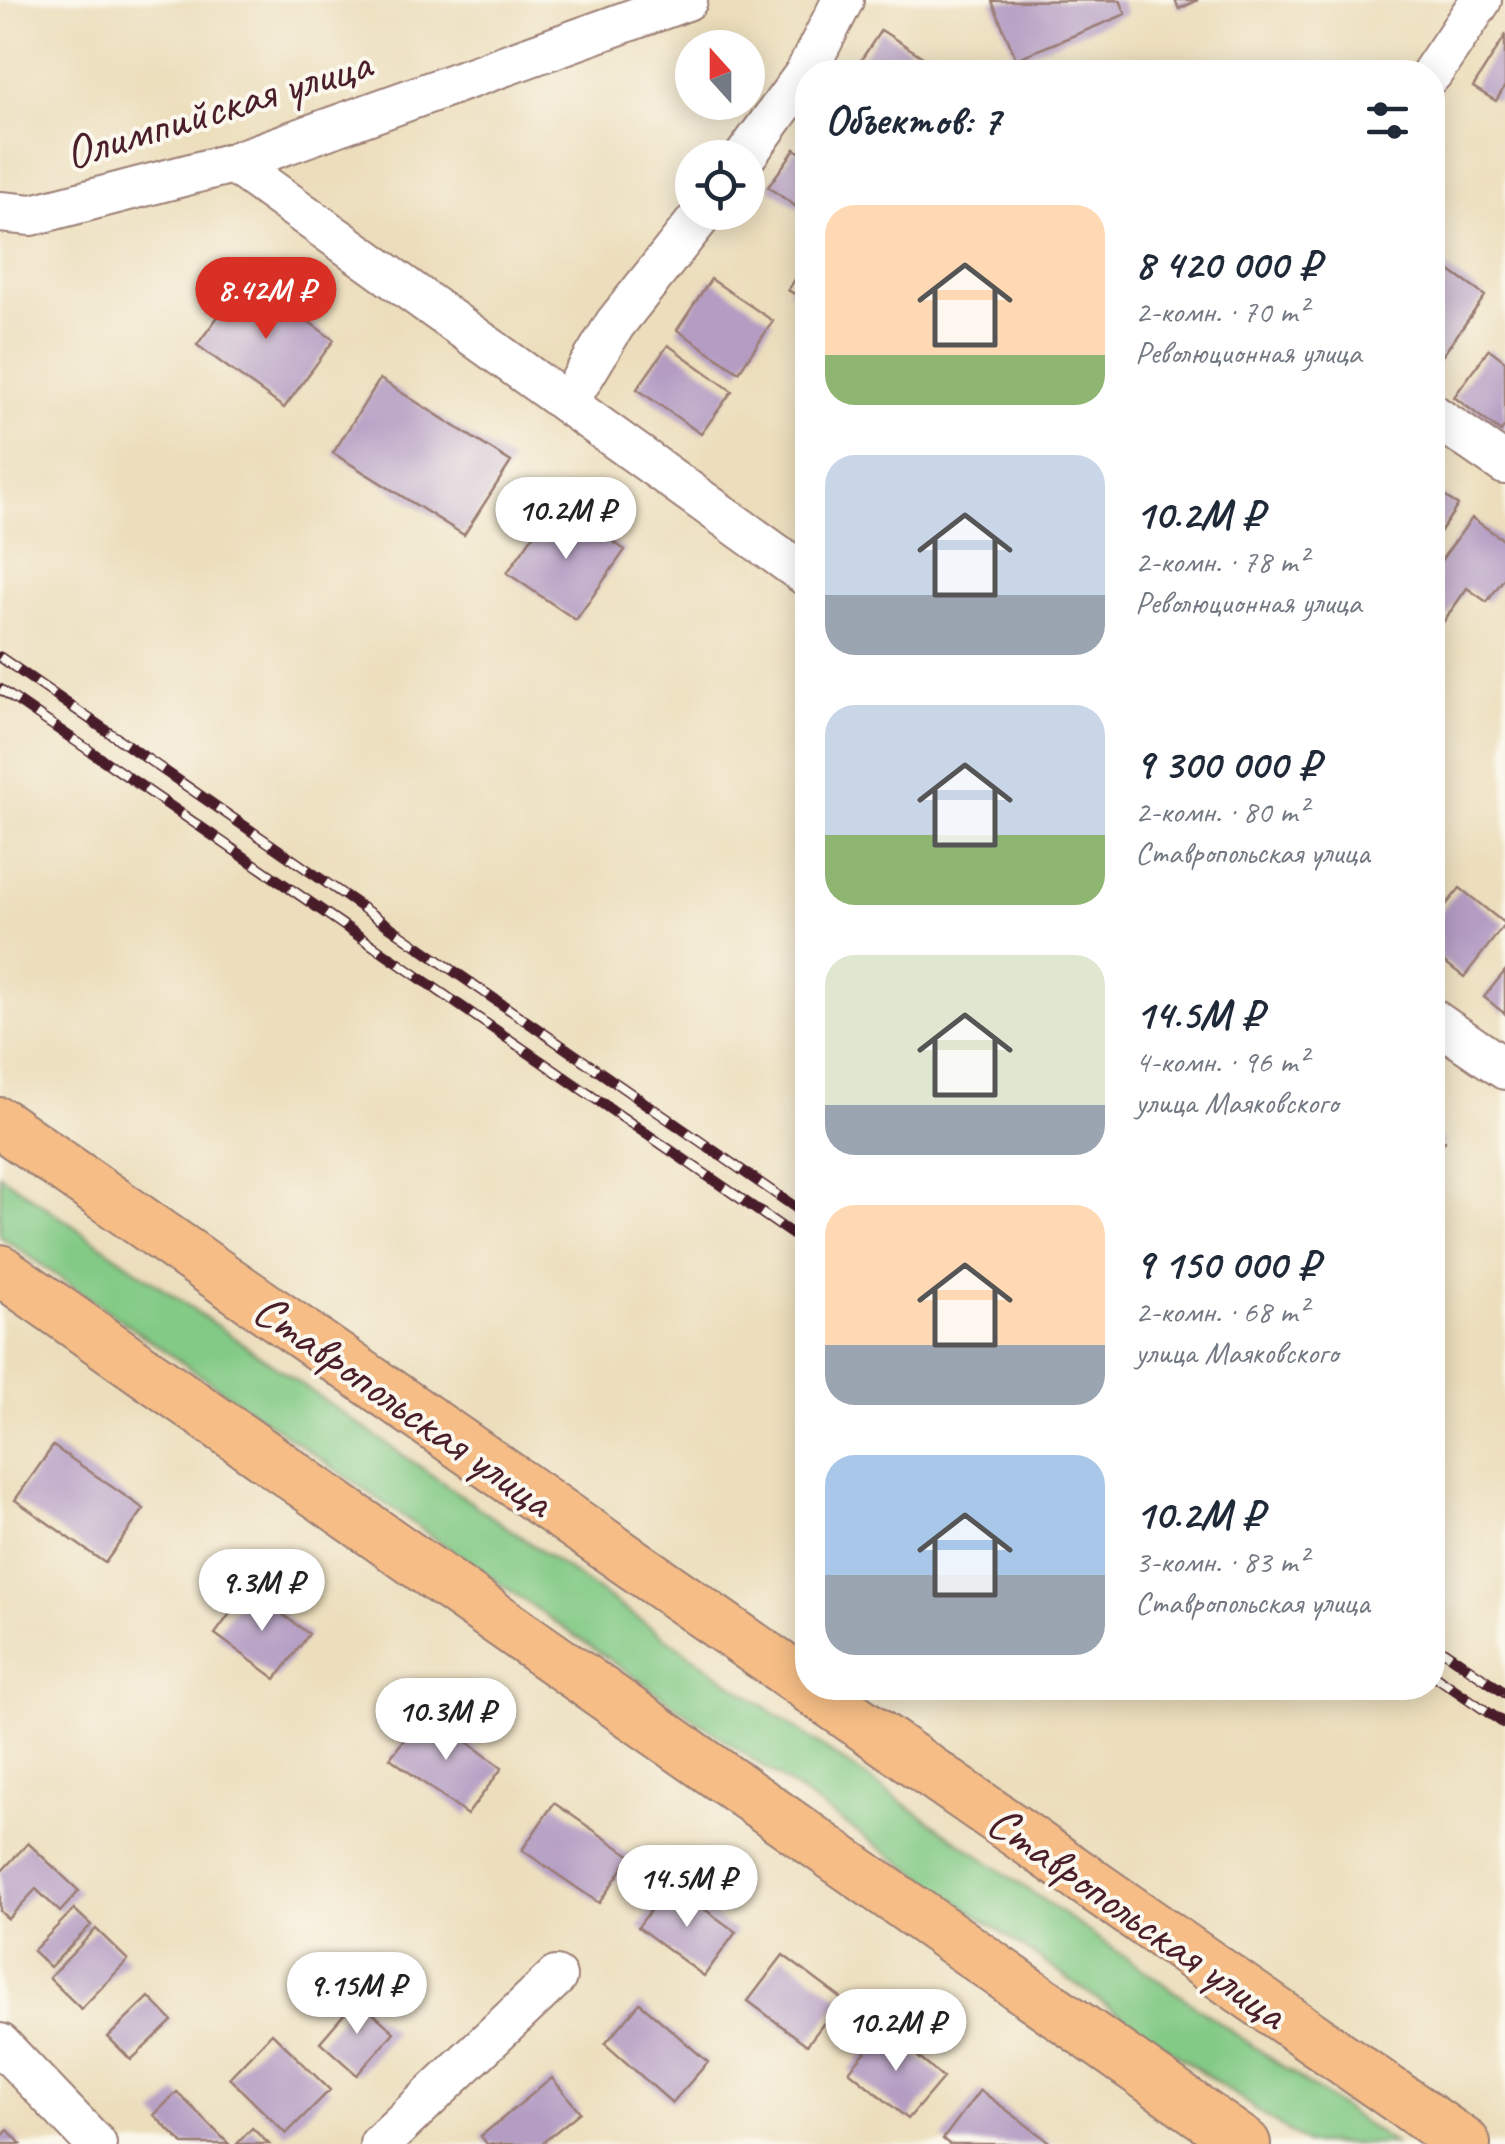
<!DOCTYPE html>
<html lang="ru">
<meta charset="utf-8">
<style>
:root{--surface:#fff;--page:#f6f6f7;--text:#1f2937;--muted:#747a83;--accent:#d93025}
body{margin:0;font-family:Caveat,sans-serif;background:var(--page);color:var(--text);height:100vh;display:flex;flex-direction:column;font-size:38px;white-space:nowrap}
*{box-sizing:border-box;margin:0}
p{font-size:32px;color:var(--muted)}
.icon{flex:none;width:55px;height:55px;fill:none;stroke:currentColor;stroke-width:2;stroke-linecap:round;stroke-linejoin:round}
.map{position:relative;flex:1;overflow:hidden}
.sheet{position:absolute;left:795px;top:60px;width:650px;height:1640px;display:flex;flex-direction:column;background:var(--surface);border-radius:40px;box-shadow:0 5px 25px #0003}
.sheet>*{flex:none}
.needle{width:65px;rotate:339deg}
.tools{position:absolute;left:675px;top:30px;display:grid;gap:20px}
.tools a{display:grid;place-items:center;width:90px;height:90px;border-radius:50%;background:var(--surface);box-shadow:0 5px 25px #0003;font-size:50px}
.price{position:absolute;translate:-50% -85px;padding:0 22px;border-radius:35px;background:#fff;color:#222;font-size:32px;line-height:65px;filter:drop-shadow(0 2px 5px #0008)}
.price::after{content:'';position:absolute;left:50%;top:60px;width:30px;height:22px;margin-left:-15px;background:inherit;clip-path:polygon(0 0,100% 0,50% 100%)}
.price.selected{background:var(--accent);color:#fff}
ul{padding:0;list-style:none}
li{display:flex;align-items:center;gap:30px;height:250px;padding:0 30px}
li span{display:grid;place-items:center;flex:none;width:280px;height:200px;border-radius:30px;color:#555}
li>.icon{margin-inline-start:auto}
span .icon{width:120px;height:120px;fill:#fffc;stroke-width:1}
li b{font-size:42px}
h2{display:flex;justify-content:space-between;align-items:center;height:120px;padding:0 30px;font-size:42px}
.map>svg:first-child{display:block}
</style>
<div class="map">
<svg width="1505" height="2144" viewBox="0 0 1505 2144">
<rect width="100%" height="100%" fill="#fbf7ec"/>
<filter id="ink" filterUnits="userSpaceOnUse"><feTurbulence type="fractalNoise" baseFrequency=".01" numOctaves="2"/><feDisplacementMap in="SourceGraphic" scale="20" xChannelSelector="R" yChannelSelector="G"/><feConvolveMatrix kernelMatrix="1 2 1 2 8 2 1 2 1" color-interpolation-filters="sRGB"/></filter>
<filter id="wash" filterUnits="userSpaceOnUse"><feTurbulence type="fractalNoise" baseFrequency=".0048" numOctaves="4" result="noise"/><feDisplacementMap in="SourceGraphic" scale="40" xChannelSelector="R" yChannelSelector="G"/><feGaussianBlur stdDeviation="2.25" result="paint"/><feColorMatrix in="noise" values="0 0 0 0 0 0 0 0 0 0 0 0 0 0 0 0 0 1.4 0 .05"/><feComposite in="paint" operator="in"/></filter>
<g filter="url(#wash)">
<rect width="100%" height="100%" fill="#ecdebc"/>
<!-- green -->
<path fill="#83ca86" stroke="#667458" stroke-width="2.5" d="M0,1175l1394,969h-88l-1306,-908z"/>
<g id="blocks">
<!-- building -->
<path fill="#b49cc3" d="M1120,0l6,14 -110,45 -24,-58z
M1175,0h23l-19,9z
M881,30l65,42h-93z
M1505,36v50l-9,15 -23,-14z
M795,149l13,9v57l-40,-28z
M808,260v42l-20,-12z
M1439,263l46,33 -53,74v-98z
M247,277l87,63 -50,68 -87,-63z
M711,279l62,42 -34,51 -62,-42z
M668,345l64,46 -31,43 -64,-45z
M1489,349l16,12v65l-4,6 -47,-35z
M380,379l131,83 -47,73 -131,-82z
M1432,488l26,17 -26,39z
M556,503l69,47 -49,70 -69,-47z
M1472,518l33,23v36l-18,25 -20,-14 -28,40 -7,-4v-51z
M1460,888l45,36 -41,53 -32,-25v-30z
M1505,971v43l-21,-17z
M1432,1132l13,9 -13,17z
M53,1446l91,63 -39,54 -90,-63z
M248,1589l61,45 -33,45 -61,-45z
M426,1711l76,57 -35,47 -77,-57z
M554,1803l77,53 -32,47 -77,-53z
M28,1843l51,48 -19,21 -24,-23 -28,30 -8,-8v-38z
M670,1884l66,48 -32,44 -66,-49z
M74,1909l17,16 -41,42 -17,-16z
M96,1929l32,31 -47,49 -32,-31z
M783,1955l59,44 -35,46 -59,-44z
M149,1997l23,24 -41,39 -23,-23z
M357,1999l37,33 -37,43 -37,-33z
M640,2003l68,59 -36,41 -67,-59z
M885,2029l58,49 -35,41 -59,-48z
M272,2033l58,57 -44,44 -57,-56z
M552,2078l28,34 -39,32h-54l-6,-8z
M980,2090l72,54h-103l-6,-5z
M177,2092l52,52h-46l-29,-29z
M252,2128l17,16h-32z
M8,2130l13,14h-21v-6z"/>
</g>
</g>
<g filter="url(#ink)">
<use href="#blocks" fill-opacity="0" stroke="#9b7e74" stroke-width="2.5"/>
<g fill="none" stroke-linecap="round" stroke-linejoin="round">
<!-- minor casing -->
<g stroke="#9b7e74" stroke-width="44">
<path id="minor" d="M1432,73l49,-73
M744,158l61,-84 38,-74
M233,163l575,414
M0,212l32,3 201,-52 454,-163
M568,402l47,-78 89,-112
M1432,414l73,50
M1432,1019l73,50
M0,2044l96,100
M380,2144l176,-167"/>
</g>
<!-- major casing -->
<g stroke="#9b7e74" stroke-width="54">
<path id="major" d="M0,1123l808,563
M0,1270l1245,874
M810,1688l655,456"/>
</g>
<!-- minor -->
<use href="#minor" stroke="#fff" stroke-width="40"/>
<!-- major -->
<use href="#major" stroke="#f6be86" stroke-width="50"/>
<!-- rail casing -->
<g stroke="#4a1f2b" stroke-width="11">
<path id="rail" d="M0,657l808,559
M0,689l808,556
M1432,1643l73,50
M1432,1674l73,50"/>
</g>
<!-- rail -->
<use href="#rail" stroke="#fbf7ec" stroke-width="8" stroke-dasharray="22" stroke-linecap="butt"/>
</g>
</g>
<g text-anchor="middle" stroke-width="8" stroke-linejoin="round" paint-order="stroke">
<!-- street labels -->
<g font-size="48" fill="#4a1f2b" stroke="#fbf7ec">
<text transform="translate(217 107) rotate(-17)" y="17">Олимпийская улица</text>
<text transform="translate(404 1404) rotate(35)" y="17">Ставропольская улица</text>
<text transform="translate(1138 1916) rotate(35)" y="17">Ставропольская улица</text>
</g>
</g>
</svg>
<div class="tools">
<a><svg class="needle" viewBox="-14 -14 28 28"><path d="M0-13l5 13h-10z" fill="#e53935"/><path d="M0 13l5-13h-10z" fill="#747a83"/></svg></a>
<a><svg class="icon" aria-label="locate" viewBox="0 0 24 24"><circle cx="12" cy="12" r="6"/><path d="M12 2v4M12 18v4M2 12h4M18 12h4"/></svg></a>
</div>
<b class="price selected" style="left:266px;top:342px">8.42M ₽</b>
<b class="price" style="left:566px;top:562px">10.2M ₽</b>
<b class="price" style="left:262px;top:1634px">9.3M ₽</b>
<b class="price" style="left:446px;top:1763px">10.3M ₽</b>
<b class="price" style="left:687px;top:1930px">14.5M ₽</b>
<b class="price" style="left:357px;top:2037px">9.15M ₽</b>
<b class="price" style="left:896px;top:2074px">10.2M ₽</b>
<section class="sheet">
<h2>Объектов: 7<svg class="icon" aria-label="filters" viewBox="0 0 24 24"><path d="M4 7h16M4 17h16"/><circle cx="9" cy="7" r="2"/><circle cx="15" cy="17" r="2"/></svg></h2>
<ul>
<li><span style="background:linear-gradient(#ffd9b3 75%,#8fb573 0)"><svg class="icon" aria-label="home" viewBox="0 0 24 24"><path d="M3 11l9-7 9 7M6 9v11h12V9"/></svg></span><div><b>8 420 000 ₽</b><p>2-комн. · 70 m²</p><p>Революционная улица</p></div></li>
<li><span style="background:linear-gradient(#c9d6e8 70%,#9aa5b1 0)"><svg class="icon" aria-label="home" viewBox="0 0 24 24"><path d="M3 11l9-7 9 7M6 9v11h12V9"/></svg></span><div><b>10.2M ₽</b><p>2-комн. · 78 m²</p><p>Революционная улица</p></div></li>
<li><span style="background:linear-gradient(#c9d6e8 65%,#8fb573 0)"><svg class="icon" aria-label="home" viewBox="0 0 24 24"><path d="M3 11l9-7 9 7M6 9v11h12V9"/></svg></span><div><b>9 300 000 ₽</b><p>2-комн. · 80 m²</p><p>Ставропольская улица</p></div></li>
<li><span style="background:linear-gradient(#dfe7d0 75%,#9aa5b1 0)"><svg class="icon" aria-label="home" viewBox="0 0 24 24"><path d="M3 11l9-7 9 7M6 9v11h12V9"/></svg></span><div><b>14.5M ₽</b><p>4-комн. · 96 m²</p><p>улица Маяковского</p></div></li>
<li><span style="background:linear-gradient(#ffd9b3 70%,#9aa5b1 0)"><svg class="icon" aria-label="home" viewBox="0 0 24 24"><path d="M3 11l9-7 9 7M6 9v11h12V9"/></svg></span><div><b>9 150 000 ₽</b><p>2-комн. · 68 m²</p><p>улица Маяковского</p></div></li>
<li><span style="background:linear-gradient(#a9c7e8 60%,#9aa5b1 0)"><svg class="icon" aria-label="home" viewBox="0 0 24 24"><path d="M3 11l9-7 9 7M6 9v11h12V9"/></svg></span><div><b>10.2M ₽</b><p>3-комн. · 83 m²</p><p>Ставропольская улица</p></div></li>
</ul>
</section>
</div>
